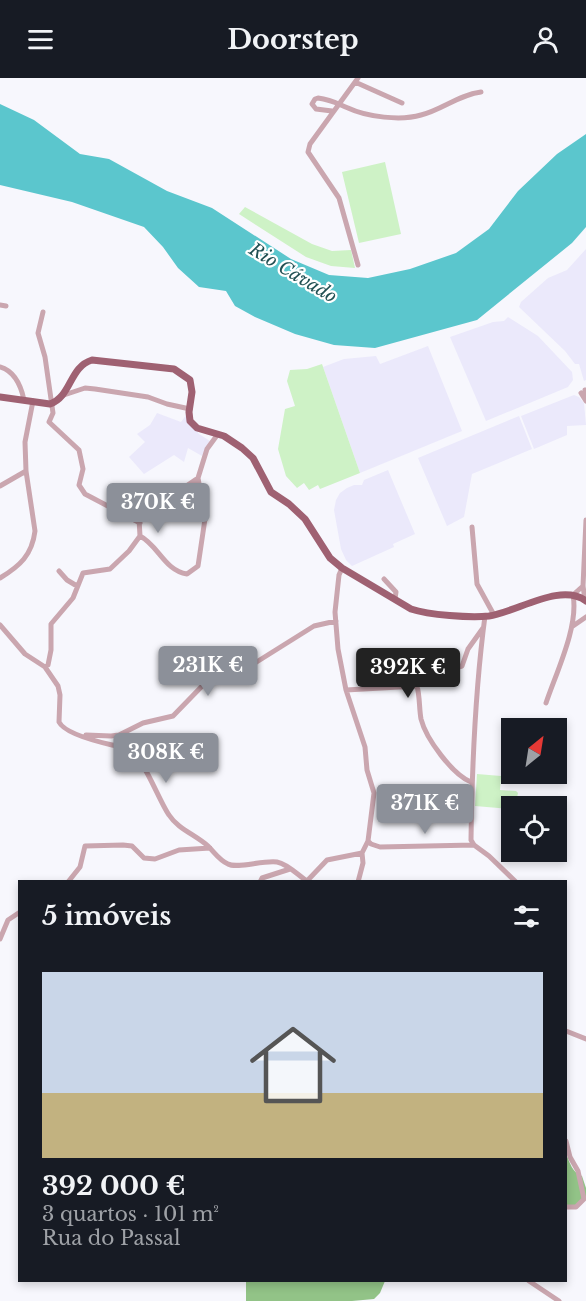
<!DOCTYPE html>
<html lang="pt">
<meta charset="utf-8">
<style>
:root{--surface:#171b24;--page:#20242c;--text:#f1f3f6;--muted:#9ea1a6;--accent:#8c9099}
body{margin:0;font-family:"Libre Baskerville",serif;background:var(--page);color:var(--text);height:100vh;display:flex;flex-direction:column;font-size:22px;white-space:nowrap}
*{box-sizing:border-box;margin:0}
p{font-size:20px;color:var(--muted)}
.icon{flex:none;width:33px;height:33px;fill:none;stroke:currentColor;stroke-width:2;stroke-linecap:round;stroke-linejoin:round}
.map{position:relative;flex:1;overflow:hidden}
.details{position:absolute;left:18px;top:802px;width:549px;height:402px;display:flex;flex-direction:column;background:var(--surface);border-radius:0px;box-shadow:0 3px 9px #0003}
.details>*{flex:none}
.needle{width:39px;rotate:30deg}
.buttons{position:absolute;left:501px;top:640px;display:grid;gap:12px}
.buttons a{display:grid;place-items:center;width:66px;height:66px;border-radius:0px;background:var(--surface);box-shadow:0 3px 9px #0003;font-size:30px}
.price{position:absolute;translate:-50% -51px;padding:0 14px;border-radius:6px;background:var(--accent);color:#fff;font-size:20px;line-height:39px;filter:drop-shadow(0 2px 3px #0008)}
.price::after{content:'';position:absolute;left:50%;top:36px;width:18px;height:14px;margin-left:-9px;background:inherit;clip-path:polygon(0 0,100% 0,50% 100%)}
.price.active{background:#222;color:#fff}
ul{padding:0;list-style:none}
li{display:grid;align-content:center;gap:12px;height:318px;padding:0 24px}
li span{display:grid;place-items:center;height:186px;border-radius:0px;color:#555}
li>.icon{margin-inline-start:auto}
span .icon{width:108px;height:108px;fill:#fffc;stroke-width:1}
li b{font-size:26px}
h2{display:flex;justify-content:space-between;align-items:center;height:72px;padding:0 24px;font-size:26px}
header{display:flex;justify-content:space-between;align-items:center;height:78px;padding:0 24px;background:var(--surface);font-size:27px;font-weight:700}
.map>svg:first-child{display:block}
</style>
<header><svg class="icon" aria-label="menu" viewBox="0 0 24 24"><path d="M4 6h16M4 12h16M4 18h16"/></svg>Doorstep<svg class="icon" aria-label="person" viewBox="0 0 24 24"><circle cx="12" cy="8" r="4"/><path d="M4 21q1-7 8-7t8 7"/></svg></header>
<div class="map">
<svg width="586" height="1223" viewBox="0 0 586 1223">
<rect width="100%" height="100%" fill="#f7f7fd"/>
<!-- built -->
<path fill="#ebe9fb" d="M586,171v131l-2,1 -5,-17h-4l-10,-13 -46,-44 2,-5 27,-24 19,-8z
M508,239l30,19 34,36 1,8 -5,7 -82,34 -36,-84 43,-15 11,-1z
M428,268l34,85 -102,42 -37,-106 21,-8 32,-3 4,8z
M574,317l5,2 5,6 2,22 -19,1v9l-33,14 -13,-33z
M157,335l24,9 6,-8 12,20 11,7 -8,15 -14,-8 -4,14 -10,-7 -30,19 -15,-17 16,-15 -8,-8 13,-9z
M519,338l13,33 -60,25 -8,43 -17,9 -29,-68z
M388,392l27,64 -22,10 1,3 -42,19 -6,-6 -5,-11 -7,-39 2,-10 4,-7 7,-5 7,-3h8l2,-5z"/>
<!-- green -->
<path fill="#cef2c6" d="M385,84l16,72 -42,9 -17,-71z
M245,129l67,37 20,7 19,-1 4,18 -24,-2 -25,-9 -67,-43z
M322,286l38,109 -40,16 -2,-4 -9,5 -5,-7 -7,5 -11,-12 -8,-27 7,-40 10,-3 -8,-25 3,-11 17,-1z
M477,696l24,2 -1,14 16,1 2,2 -3,14 -4,2 -36,-3z"/>
<!-- forest -->
<path fill="#92c387" d="M566,1076c4,9 6,18 16,22l4,12v8l-10,11h-10z
M246,1203h139l-5,12 -6,6 -22,2h-106z"/>
<!-- water -->
<path fill="#5bc6cd" d="M0,26l34,16 46,34 29,5 58,32 45,17 79,51 38,16 39,3 42,-9 46,-16 33,-24 29,-38 39,-37 29,-20v93l-14,16 -95,77 -102,28 -41,-3 -39,-11 -40,-17 -20,-11 -9,-15 -27,-4 -21,-19 -15,-21 -19,-20 -72,-25 -72,-17z"/>
<g fill="none" stroke-linecap="round" stroke-linejoin="round">
<!-- minor -->
<path stroke="#caa6af" stroke-width="5" d="M358,0l-48,66 -2,8 31,46 19,67
M355,4l47,21
M332,33l-16,-2 -4,-5 3,-5 3,-1c14,2 18,5 30,10 19,9 53,13 73,7 21,-5 37,-20 60,-23
M0,227l6,1
M43,234l-5,21 7,24 8,56 -4,9 30,28 4,19 -4,16 6,9 55,29
M0,289c14,4 21,19 24,33
M585,312l1,4
M581,315l5,8
M64,317l21,-7 10,1 53,8 19,7 23,5
M0,408l26,-15
M472,449l5,57 17,31
M140,458c18,9 25,35 47,38l11,-8 7,-47 -7,-41
M342,490l-3,7 -4,37 3,37 8,41 19,57 2,23 7,23 -6,48 -6,12 1,10 -5,19
M59,493l8,9 10,6
M0,500c20,-12 32,-23 35,-47l-9,-60 -1,-29 8,-41
M384,501l12,13 -1,7
M585,522l-2,-14 3,-66
M0,547l25,29 20,13 13,19 2,9 -1,27c6,12 40,20 53,23 4,1 10,0 14,1 16,7 33,55 43,69 9,14 27,20 39,31 7,7 11,14 20,18 9,5 35,-4 49,-2 11,2 22,14 31,20
M573,548l13,-9
M45,589l3,-2 3,-15v-26l22,-26 10,-25 27,-4 19,-18 11,-15 -1,-17 6,-9 28,-15 25,-17 9,-29 11,-15
M346,612l71,-4
M546,625c10,-30 33,-77 27,-108l10,-9
M86,657l25,1 8,-1 24,-12 30,-7 33,-34 12,-8 37,-11 59,-37 22,-5
M471,704c-18,-7 -45,-43 -50,-63 -2,-11 -1,-22 -4,-33l15,-11 30,-9 6,-17 15,-21
M368,763l3,3 9,3 94,-2
M474,767l-3,-5c1,-75 4,-149 14,-224
M474,767l15,11 27,26
M307,803l20,-21 35,-7
M68,804l12,-15 5,-21 38,-1 9,1 12,12 11,1 24,-9 31,-2
M260,804l2,-4 28,-9
M0,861l8,-19 12,-8
M566,953l20,8
M566,1063l4,16 8,14 6,28 -8,8h-10
M529,1203l30,20"/>
<!-- major -->
<path stroke="#9f6172" stroke-width="7" d="M0,319l50,7c22,-8 19,-37 42,-44l82,9 16,11 2,12 -3,20 1,9 7,7 27,8 18,12 11,10 18,34 18,12 16,15 25,39 12,10 69,41c18,6 59,9 78,7 28,-4 72,-34 97,-15"/>
</g>
<g text-anchor="middle" stroke-width="4.5" stroke-linejoin="round" paint-order="stroke">
<!-- water labels -->
<g font-size="18" font-style="italic" fill="#225154" stroke="#fff">
<text transform="translate(293 195) rotate(31)" y="6">Rio Cávado</text>
</g>
</g>
</svg>
<div class="buttons">
<a><svg class="needle" viewBox="-14 -14 28 28"><path d="M0-13l5 13h-10z" fill="#e53935"/><path d="M0 13l5-13h-10z" fill="#9ea1a6"/></svg></a>
<a><svg class="icon" aria-label="locate" viewBox="0 0 24 24"><circle cx="12" cy="12" r="6"/><path d="M12 2v4M12 18v4M2 12h4M18 12h4"/></svg></a>
</div>
<b class="price" style="left:158px;top:456px">370K €</b>
<b class="price" style="left:208px;top:619px">231K €</b>
<b class="price active" style="left:408px;top:621px">392K €</b>
<b class="price" style="left:166px;top:706px">308K €</b>
<b class="price" style="left:425px;top:757px">371K €</b>
<section class="details">
<h2>5 imóveis<svg class="icon" aria-label="filters" viewBox="0 0 24 24"><path d="M4 7h16M4 17h16"/><circle cx="9" cy="7" r="2"/><circle cx="15" cy="17" r="2"/></svg></h2>
<ul>
<li><span style="background:linear-gradient(#c9d6e8 65%,#c2b280 0)"><svg class="icon" aria-label="home" viewBox="0 0 24 24"><path d="M3 11l9-7 9 7M6 9v11h12V9"/></svg></span><div><b>392 000 €</b><p>3 quartos · 101 m²</p><p>Rua do Passal</p></div></li>
</ul>
</section>
</div>
